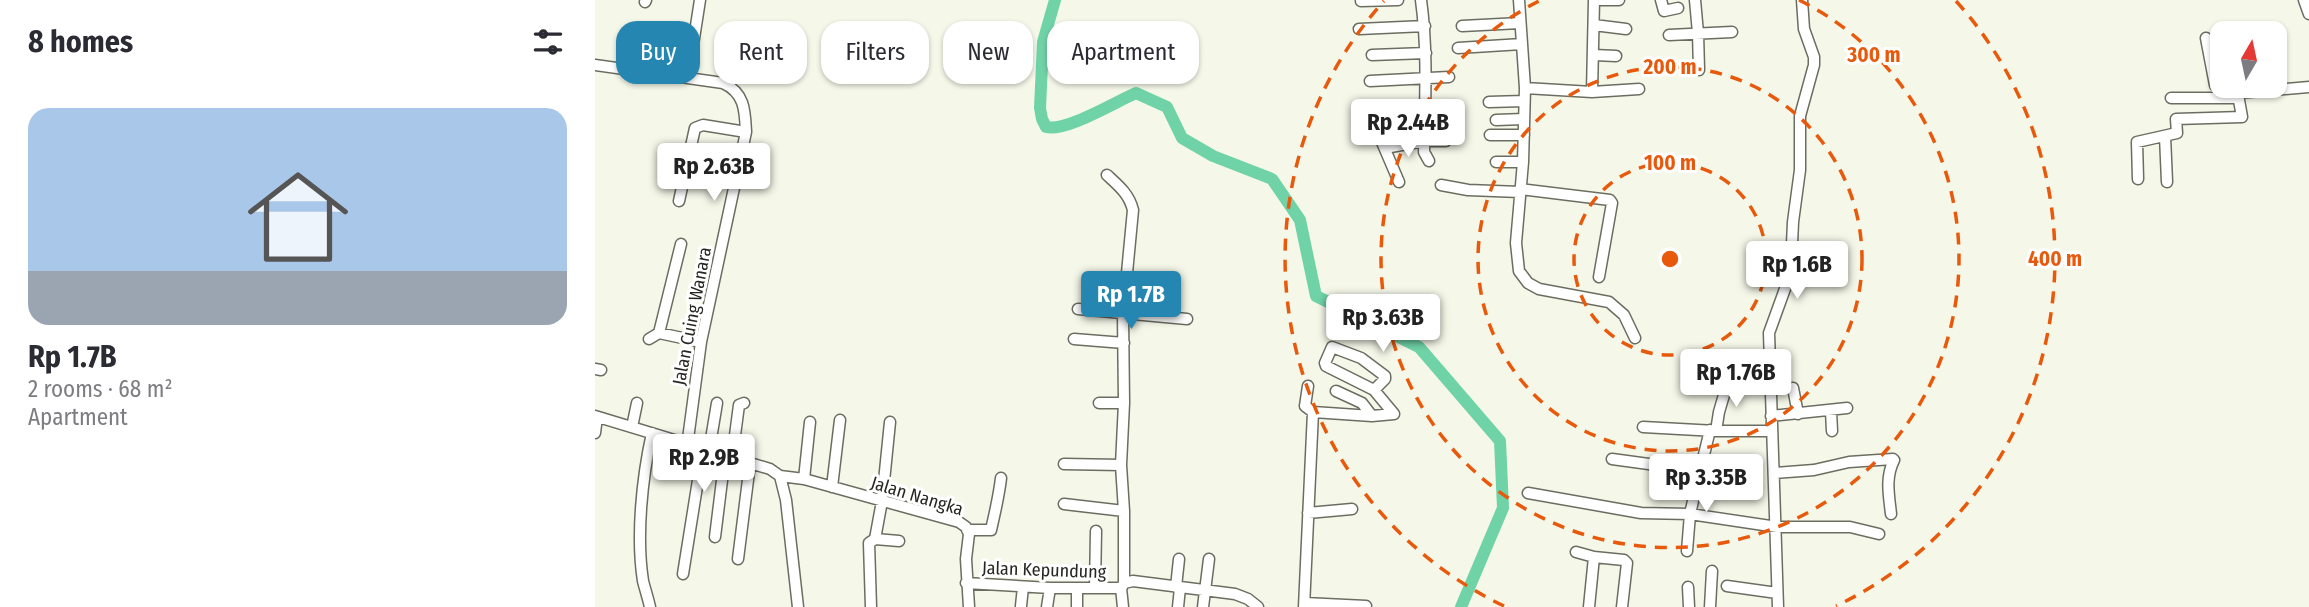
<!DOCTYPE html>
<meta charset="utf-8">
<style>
:root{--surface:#fff;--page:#f2f2f3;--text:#2b2b33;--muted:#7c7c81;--line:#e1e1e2;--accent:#2486b1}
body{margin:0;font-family:"Fira Sans Condensed",sans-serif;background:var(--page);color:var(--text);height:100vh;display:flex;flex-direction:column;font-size:26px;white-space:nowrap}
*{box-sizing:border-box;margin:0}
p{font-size:23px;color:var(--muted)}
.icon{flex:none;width:38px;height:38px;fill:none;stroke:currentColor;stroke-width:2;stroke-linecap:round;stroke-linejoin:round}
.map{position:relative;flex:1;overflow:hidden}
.panel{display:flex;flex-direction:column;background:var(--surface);width:595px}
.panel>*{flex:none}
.banner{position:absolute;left:21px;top:21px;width:665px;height:63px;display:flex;gap:14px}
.needle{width:46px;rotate:9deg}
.buttons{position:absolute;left:1615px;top:21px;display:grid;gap:14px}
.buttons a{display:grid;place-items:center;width:77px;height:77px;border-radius:14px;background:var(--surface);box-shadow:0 2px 5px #0004;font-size:35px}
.price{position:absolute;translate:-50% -60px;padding:0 16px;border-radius:7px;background:#fff;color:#222;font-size:23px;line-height:46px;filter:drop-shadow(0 2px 4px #0008)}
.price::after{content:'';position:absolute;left:50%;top:42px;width:21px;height:16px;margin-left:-10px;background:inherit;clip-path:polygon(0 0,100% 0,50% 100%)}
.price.active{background:var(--accent);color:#fff}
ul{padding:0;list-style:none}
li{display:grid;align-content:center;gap:14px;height:371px;padding:0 28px}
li+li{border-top:2px solid var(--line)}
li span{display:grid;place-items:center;height:217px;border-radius:21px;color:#555}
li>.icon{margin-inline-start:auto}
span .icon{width:126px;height:126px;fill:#fffc;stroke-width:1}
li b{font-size:30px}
h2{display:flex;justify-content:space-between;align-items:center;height:84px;padding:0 28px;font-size:30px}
.chip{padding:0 24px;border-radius:21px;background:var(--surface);box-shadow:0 2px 5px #0004;font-size:24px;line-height:63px}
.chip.active{background:var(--accent);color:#fff}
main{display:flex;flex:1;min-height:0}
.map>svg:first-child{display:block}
</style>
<main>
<section class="panel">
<h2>8 homes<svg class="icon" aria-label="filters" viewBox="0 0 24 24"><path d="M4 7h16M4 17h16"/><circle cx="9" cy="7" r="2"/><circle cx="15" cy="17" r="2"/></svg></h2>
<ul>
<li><span style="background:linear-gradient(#a9c7e8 75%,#9aa5b1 0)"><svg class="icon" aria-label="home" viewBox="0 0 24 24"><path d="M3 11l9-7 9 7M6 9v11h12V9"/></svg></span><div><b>Rp 1.7B</b><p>2 rooms · 68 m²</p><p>Apartment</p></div></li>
</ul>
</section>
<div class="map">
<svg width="1714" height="607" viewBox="0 0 1714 607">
<rect width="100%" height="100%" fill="#f5f8e9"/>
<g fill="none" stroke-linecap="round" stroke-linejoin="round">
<!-- river -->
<path stroke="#70d3a7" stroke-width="12" d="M460,0l-12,42 -3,66 2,11 4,8c20,5 69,-25 90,-34l31,14 15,31 31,18 59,23 28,41 16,76 103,51 81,94 3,67 -42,99"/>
<!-- minor casing -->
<g stroke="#6b6d61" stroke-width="13">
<path id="minor" d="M826,0c7,51 4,101 3,152l5,9
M924,0l6,88 -2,74 -7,81 3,28 9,12 11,6 70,13 15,13 11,23
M999,0h25
M1066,0l3,11 14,-3
M1100,0l3,33 1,37
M1709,0l5,14
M766,1l37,-1
M50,2l1,-2
M999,25l32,4
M867,26l58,-3
M764,29l66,-3
M1074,35l63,-3
M31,46l65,12
M863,48l64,-4
M777,55l54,-2
M999,55l22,1
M0,65l128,18c22,10 22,28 23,49l-45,210 -13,97 -7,25
M93,77l12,-77
M775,81l79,-4
M930,88l67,4 47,-3
M997,92l2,-92
M1643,93l71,-6
M1576,98h67
M894,102l35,-1
M768,109l62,-4
M901,120l28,-1
M895,135h34
M1570,136l2,46
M786,140l18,42
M790,148l39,-7h22
M901,162h27
M512,175c12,11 22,19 26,35l-10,105 1,88 -3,62 3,46v72
M1543,179l-1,-37 40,-9 -1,-14 66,-2 -5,-28 -22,-4 -9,-47
M846,185l27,5 52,2
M925,189l90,11 2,3 -13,74
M84,201l16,-73 8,-3 43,7
M86,244l-22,89 42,9
M483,309l109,10
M54,339l10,-6
M479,339l50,4
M0,369l6,1
M1198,388l5,26
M741,391l26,12 10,13
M504,403h25
M1236,411l1,20
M718,412l59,4 22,-2 -20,-24 -48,-24 -1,-3 7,-16 29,11 24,18v3l-11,11
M0,416l175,53 10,7 6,24 12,107
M1176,416l76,-8
M37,427l5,-24
M1048,427l73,4h56
M1121,431l3,-19 9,-31
M0,433l2,-16
M114,451l8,-48
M137,458l7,-53 5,-2
M1017,459l88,12 10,-41
M469,464l57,1
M1180,473l39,-3 35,-8 44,-3 1,1c-9,18 -5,35 -3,54
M185,476l24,3 155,43 7,5 3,7 -3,25 3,48
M209,479l6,-57
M237,487l8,-67
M933,493l113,20 49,1 87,13h73l29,7
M469,504l60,7
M713,513l44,-4
M372,530h24c4,-18 8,-34 10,-52
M120,537l10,-81
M280,539l24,2
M1092,551l3,-37 10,-43
M981,552l18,5 30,3 3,3 -5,44
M143,559l12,-95
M88,574l20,-125
M371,583l84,5h71
M1132,586l50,7
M527,587l2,-4 9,-2 102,13 13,5 10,8
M581,587l3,-28
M1093,587l1,20
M500,588l1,-57
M526,588l2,19
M710,603l61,3
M426,606l2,-19
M55,607c-2,-9 -5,-18 -7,-26 -7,-45 -1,-103 9,-148
M276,607l-2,-64 6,-4 7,-38 8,-79
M452,607l3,-19
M482,607v-19
M583,607l2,-19
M608,607l6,-48
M709,607l9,-195 -8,-6 3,-20
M994,607l5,-50
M1115,607l2,-36
M1183,607l-9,-274 17,-47 5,-20 2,-44 7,-52v-54l14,-51v-8l-10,-28 -2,-29"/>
</g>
<!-- minor -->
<use href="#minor" stroke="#fff" stroke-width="10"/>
</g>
<!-- distance rings -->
<g fill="none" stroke="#e8590c" stroke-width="3.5" stroke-dasharray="12 9">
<circle cx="1075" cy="259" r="96"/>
<circle cx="1075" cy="259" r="192"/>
<path d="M1204 0A289 289 0 1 1 946 0"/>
<path d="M909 606A385 385 0 0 1 789 1M1361 1A385 385 0 0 1 1241 606"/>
</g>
<g text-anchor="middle" stroke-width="6" stroke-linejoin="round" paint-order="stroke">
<!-- street labels -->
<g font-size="18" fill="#262722" stroke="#fff">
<text transform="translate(97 316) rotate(-79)" y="6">Jalan Cuing Wanara</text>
<text transform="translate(322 496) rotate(17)" y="6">Jalan Nangka</text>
<text transform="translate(449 570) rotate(2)" y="6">Jalan Kepundung</text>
</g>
</g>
<circle cx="1075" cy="259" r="10" fill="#e8590c" stroke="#fff" stroke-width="3.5"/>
<g font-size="21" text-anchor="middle" font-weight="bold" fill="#e8590c" stroke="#fff" stroke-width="6" stroke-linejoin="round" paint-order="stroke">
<text x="1279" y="62">300 m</text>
<text x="1075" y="74">200 m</text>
<text x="1075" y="170">100 m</text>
<text x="1460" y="266">400 m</text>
</g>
</svg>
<div class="buttons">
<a><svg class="needle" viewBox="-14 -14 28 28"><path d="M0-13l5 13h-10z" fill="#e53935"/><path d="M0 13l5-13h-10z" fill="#7c7c81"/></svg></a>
</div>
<b class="price" style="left:813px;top:159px">Rp 2.44B</b>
<b class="price" style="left:119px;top:203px">Rp 2.63B</b>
<b class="price" style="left:1202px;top:301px">Rp 1.6B</b>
<b class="price active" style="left:536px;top:331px">Rp 1.7B</b>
<b class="price" style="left:788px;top:354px">Rp 3.63B</b>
<b class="price" style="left:1141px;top:409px">Rp 1.76B</b>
<b class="price" style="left:109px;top:494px">Rp 2.9B</b>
<b class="price" style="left:1111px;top:514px">Rp 3.35B</b>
<div class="banner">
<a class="chip active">Buy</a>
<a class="chip">Rent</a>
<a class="chip">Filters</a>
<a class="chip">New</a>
<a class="chip">Apartment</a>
</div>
</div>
</main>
